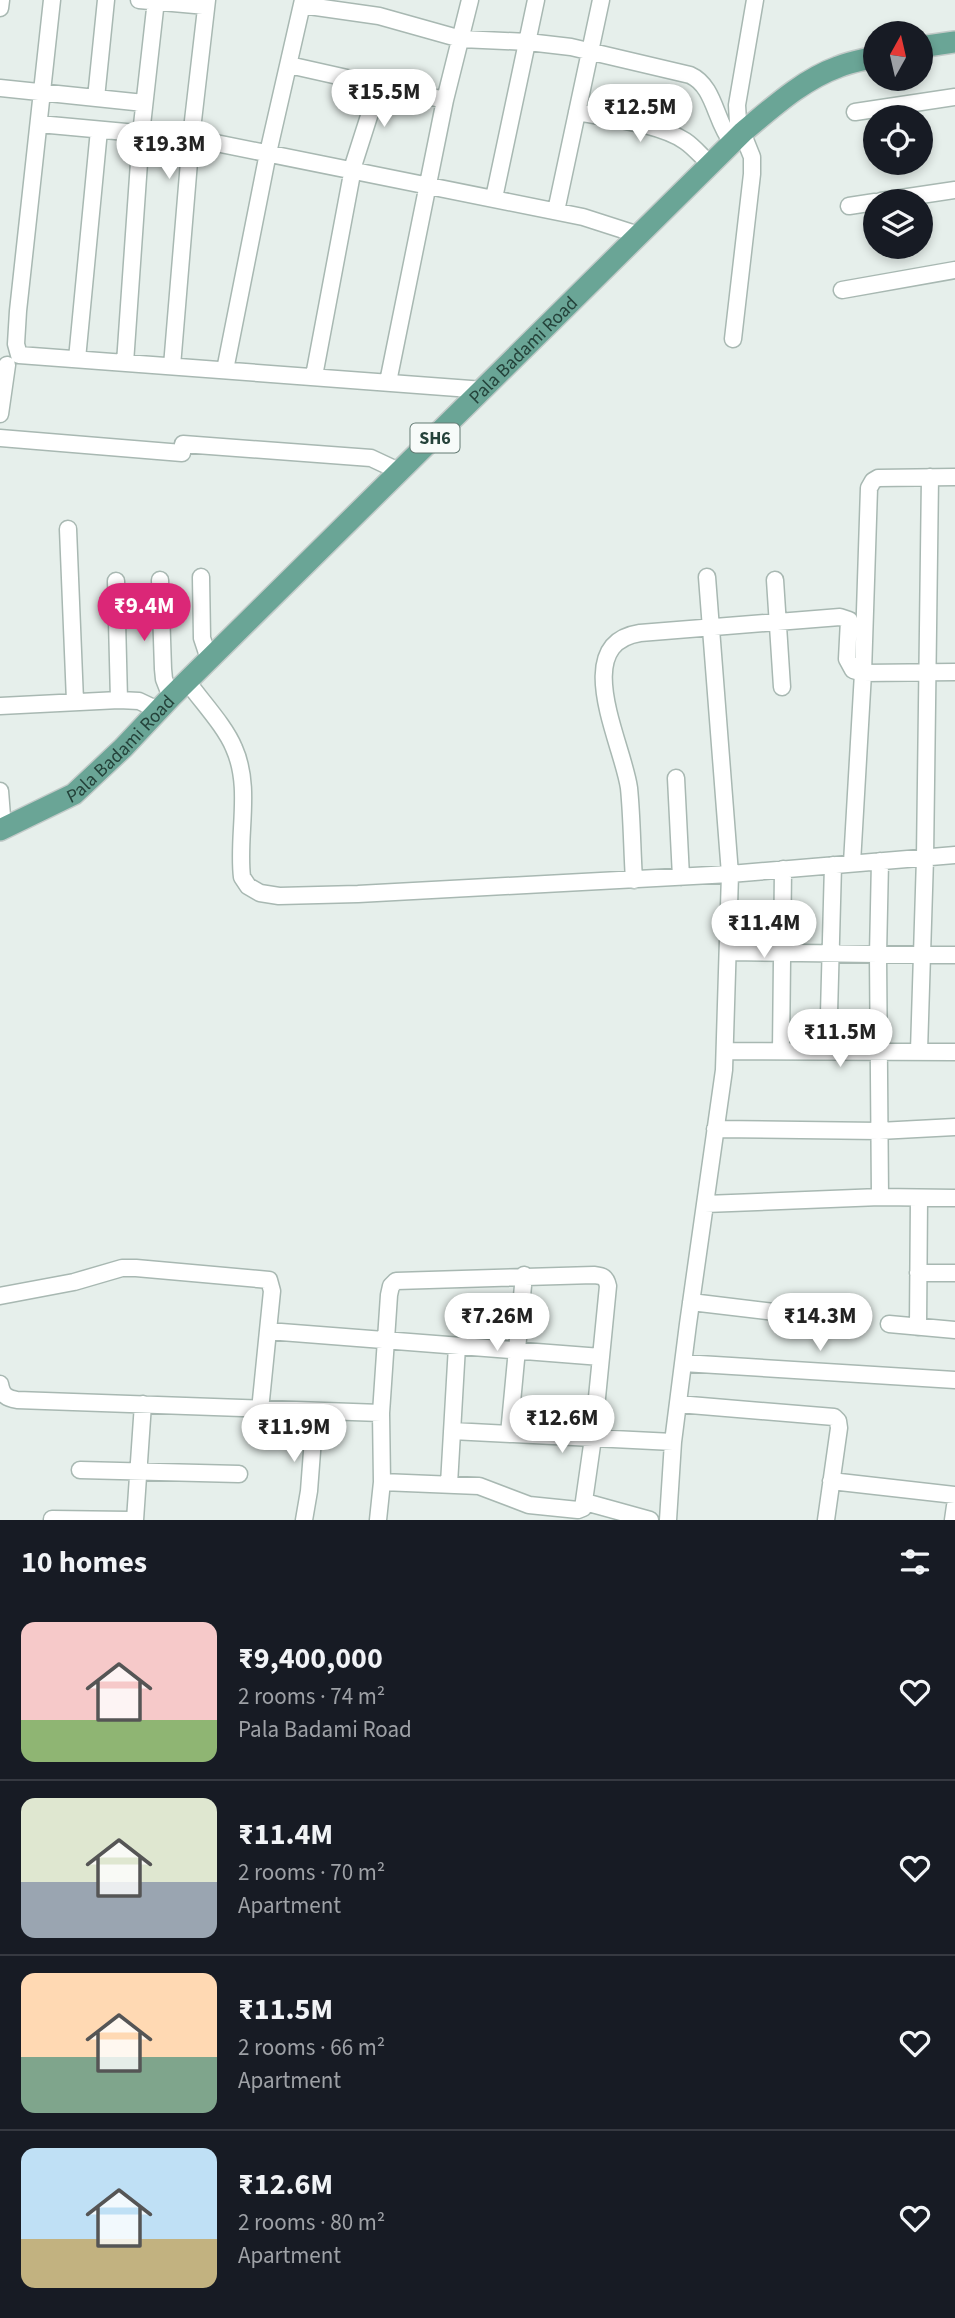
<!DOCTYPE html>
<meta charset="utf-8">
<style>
:root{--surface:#171b24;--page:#242831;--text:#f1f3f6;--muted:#9ea1a6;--line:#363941;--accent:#db2777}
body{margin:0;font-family:"Source Sans 3",sans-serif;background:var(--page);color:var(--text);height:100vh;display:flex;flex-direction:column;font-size:26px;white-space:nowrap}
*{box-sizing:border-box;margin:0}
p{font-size:23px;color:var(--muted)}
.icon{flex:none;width:38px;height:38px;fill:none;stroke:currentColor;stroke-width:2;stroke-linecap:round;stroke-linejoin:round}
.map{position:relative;height:1520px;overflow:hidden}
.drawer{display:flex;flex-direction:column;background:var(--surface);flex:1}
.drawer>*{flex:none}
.needle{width:46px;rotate:8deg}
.buttons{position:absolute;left:863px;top:21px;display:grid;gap:14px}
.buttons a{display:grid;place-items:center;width:70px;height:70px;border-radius:50%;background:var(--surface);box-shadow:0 4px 10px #0003;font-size:35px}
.price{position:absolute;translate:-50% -60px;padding:0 16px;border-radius:24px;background:#fff;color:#222;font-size:23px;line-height:46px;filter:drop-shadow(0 2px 4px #0008)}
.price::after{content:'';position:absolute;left:50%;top:42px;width:21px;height:16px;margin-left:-10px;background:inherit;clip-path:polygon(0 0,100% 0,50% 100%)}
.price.current{background:var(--accent);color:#fff}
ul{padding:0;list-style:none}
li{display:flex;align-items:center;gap:21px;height:175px;padding:0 21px}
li+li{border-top:2px solid var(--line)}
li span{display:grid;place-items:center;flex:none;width:196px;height:140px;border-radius:14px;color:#555}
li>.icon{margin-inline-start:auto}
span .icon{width:84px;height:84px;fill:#fffc;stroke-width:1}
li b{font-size:30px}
h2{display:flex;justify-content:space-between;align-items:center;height:84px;padding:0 21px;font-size:30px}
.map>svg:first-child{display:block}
</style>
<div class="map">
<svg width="955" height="1520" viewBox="0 0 955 1520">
<rect width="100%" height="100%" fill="#e6efeb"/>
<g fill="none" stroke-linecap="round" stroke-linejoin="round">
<!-- minor casing -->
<g stroke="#a8b8b2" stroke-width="19">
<path id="minor" d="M52,0l-34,311 -2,33 3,11 465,35
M139,0l67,6
M302,5l77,11 82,23 67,3 43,5 119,28c25,11 25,47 42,67
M0,8l1,-8
M289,65l156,35
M0,88l144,15
M96,98l10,-98
M577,112c33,7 81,11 108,29 9,6 17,16 25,23
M855,112l100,-15
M39,124l152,14 392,79 56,18
M494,198l42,-198
M881,201l74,-11
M849,206l26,-4
M556,211l45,-211
M842,290l113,-20
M733,339l19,-165v-17l-14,-35 -1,-17 18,-105
M77,359l22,-229
M125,363l16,-229 15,-134
M172,366l19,-228 16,-138
M225,370l43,-217 35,-153
M314,376l40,-213 16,-50 4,-29
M388,382l57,-282 25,-100
M0,414l7,-49
M0,438l182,15
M183,444l188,14 30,14
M68,529l7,172
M201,577l1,61 7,21
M707,577l23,297 225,-19
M160,580l3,89 1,10 7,18
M775,580l7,107
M116,581l3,119
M187,681c15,21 38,45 47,67 18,40 3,87 8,129l6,9 12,7 19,3 79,-2 372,-20 -6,196 -36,254 -15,118 -5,78
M0,706l119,-6 20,1 19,9
M676,778l5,99
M0,791l3,38
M852,863l11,-190 6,-185 4,-7 5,-3 77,-1
M634,880c-2,-31 -2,-62 -5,-92 -6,-44 -60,-144 11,-155l200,-16 9,3 -2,39 6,11 10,3 92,-1
M728,952l227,3
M725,1051l230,1
M781,1051l2,-182
M828,1051l5,-186
M919,1051l6,-193 5,-381
M715,1129l164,2 76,-4
M880,1197l-2,-242 2,-94
M705,1204l175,-7 75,1
M918,1273h37
M0,1296l74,-14 48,-14h14l133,12 3,11 -12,119
M691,1302l117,14
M889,1324l66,6
M918,1327l1,-129
M268,1331l333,26
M683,1363l272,17
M0,1384c2,11 6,14 17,16l364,13
M678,1404l156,13 4,4 1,7 -13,92
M452,1431l221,11
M509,1434l15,-159
M80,1470l159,4
M831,1481l124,14
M449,1484l8,-138
M585,1502l65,18
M52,1519l78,1
M135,1520l8,-116
M304,1520l5,-29 6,-79
M378,1520l4,-38 -1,-69 8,-118 2,-9 5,-5 198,-6c9,1 12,2 14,11l-15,152 -10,70 -5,2 -49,-5 -50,-19 -97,-4
M953,1520l2,-14"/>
</g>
<!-- major casing -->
<g stroke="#c2cac8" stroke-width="24">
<g id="major">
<path d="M920,47l35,-5"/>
<path id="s1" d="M0,830l74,-36 49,-46 48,-51 572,-565c29,-24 59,-52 95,-65 12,-5 25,-7 37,-10"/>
</g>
</g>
<!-- minor -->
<use href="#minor" stroke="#fff" stroke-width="16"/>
<!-- major -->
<use href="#major" stroke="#6aa596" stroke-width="21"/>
</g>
<g text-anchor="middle" stroke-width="5" stroke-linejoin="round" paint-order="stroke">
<!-- shield labels -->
<rect fill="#f7fbf9" stroke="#637a73" stroke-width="2" x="410.5" y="423.5" width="49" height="29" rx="5"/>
<g font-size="18" font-weight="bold" fill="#24423a">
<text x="435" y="444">SH6</text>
</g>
<!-- street labels -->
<g font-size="19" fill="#24423a" stroke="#f7fbf9">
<text dy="7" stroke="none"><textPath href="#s1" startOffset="714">Pala Badami Road</textPath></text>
<text dy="7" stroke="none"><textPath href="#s1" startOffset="147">Pala Badami Road</textPath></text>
</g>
</g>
</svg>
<div class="buttons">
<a><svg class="needle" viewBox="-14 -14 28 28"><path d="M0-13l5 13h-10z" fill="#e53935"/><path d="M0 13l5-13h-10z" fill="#9ea1a6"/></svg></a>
<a><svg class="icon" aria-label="locate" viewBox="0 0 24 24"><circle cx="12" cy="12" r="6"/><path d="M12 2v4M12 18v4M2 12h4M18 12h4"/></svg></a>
<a><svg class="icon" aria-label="layers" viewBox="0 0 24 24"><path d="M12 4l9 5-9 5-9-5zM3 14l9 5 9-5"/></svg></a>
</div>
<b class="price" style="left:384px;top:129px">₹15.5M</b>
<b class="price" style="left:640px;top:144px">₹12.5M</b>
<b class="price" style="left:169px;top:181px">₹19.3M</b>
<b class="price current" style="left:144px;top:643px">₹9.4M</b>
<b class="price" style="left:764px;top:960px">₹11.4M</b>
<b class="price" style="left:840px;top:1069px">₹11.5M</b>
<b class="price" style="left:497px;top:1353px">₹7.26M</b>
<b class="price" style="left:820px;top:1353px">₹14.3M</b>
<b class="price" style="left:562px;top:1455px">₹12.6M</b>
<b class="price" style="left:294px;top:1464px">₹11.9M</b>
</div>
<section class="drawer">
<h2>10 homes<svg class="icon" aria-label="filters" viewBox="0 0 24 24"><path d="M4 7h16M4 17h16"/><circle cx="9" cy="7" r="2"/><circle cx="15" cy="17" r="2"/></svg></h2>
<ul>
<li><span style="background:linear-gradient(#f6c9c9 70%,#8fb573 0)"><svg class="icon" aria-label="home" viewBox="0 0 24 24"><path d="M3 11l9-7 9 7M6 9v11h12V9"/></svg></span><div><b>₹9,400,000</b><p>2 rooms · 74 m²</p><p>Pala Badami Road</p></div><svg class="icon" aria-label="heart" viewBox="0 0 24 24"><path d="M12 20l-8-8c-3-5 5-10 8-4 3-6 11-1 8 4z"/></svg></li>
<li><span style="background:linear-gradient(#dfe7d0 60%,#9aa5b1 0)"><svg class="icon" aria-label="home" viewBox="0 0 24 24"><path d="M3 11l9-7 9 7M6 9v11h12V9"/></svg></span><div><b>₹11.4M</b><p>2 rooms · 70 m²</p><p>Apartment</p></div><svg class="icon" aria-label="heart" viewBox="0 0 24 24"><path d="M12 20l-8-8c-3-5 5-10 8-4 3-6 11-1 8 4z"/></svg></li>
<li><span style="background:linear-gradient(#ffd9b3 60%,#7fa58c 0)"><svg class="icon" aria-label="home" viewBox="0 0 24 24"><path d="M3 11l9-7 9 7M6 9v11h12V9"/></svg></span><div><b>₹11.5M</b><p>2 rooms · 66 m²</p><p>Apartment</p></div><svg class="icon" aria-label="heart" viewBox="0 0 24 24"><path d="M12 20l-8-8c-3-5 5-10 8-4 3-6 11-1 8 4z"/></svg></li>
<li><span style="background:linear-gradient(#bfe0f5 65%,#c2b280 0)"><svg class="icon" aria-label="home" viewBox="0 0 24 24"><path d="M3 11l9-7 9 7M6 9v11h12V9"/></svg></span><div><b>₹12.6M</b><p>2 rooms · 80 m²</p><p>Apartment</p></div><svg class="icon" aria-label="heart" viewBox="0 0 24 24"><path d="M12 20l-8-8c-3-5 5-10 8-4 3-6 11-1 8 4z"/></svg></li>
</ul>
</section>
